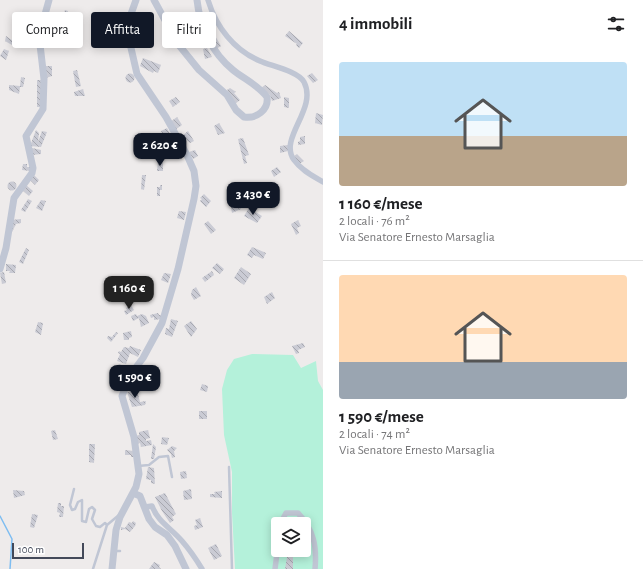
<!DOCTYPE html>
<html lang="it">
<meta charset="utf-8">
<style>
:root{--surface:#fff;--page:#f6f6f6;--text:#202124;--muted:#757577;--line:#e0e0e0;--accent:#111827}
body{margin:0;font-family:"Alegreya Sans",sans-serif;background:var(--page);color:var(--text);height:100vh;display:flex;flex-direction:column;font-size:15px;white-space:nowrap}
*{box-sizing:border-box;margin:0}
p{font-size:13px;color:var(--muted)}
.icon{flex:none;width:22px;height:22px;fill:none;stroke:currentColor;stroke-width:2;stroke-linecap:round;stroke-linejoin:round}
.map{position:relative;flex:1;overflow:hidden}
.sheet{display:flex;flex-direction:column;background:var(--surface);width:320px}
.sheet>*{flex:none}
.top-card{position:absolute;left:12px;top:12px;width:251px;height:36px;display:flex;gap:8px}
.buttons{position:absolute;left:271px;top:517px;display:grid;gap:8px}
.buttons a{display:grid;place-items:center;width:40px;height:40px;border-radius:4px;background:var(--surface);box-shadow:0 2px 10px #0003;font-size:20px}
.scale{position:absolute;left:12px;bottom:10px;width:72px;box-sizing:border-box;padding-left:4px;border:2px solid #434959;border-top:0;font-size:11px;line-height:14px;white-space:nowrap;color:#434959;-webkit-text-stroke:3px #fff;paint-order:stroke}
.price{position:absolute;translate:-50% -34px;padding:0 9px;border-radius:8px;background:var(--accent);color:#fff;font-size:13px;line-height:26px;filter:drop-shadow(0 1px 2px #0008)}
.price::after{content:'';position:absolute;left:50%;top:24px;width:12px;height:9px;margin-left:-6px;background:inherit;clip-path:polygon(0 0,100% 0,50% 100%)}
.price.selected{background:#222;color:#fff}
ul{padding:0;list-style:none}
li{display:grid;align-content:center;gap:8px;height:212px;padding:0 16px}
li+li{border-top:1px solid var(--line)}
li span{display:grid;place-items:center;height:124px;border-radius:4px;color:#555}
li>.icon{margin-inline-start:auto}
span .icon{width:72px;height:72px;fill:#fffc;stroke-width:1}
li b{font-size:17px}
h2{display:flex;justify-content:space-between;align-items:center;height:48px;padding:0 16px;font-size:17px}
.chip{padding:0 14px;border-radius:4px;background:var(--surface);box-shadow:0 2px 10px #0003;font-size:14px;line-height:36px}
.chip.selected{background:var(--accent);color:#fff}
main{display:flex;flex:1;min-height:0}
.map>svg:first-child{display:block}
</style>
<main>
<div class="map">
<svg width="323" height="569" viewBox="0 0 323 569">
<defs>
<pattern id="building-back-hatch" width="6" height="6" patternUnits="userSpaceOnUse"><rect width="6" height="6" fill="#cacbd4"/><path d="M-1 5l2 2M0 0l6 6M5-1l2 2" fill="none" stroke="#a6a7af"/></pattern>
</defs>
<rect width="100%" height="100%" fill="#eeebeb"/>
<!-- grass -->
<path fill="#b4f1da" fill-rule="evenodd" d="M252,354l41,1 8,13 15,-7 2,20 5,9v179h-88l-3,-56v-41l-8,-37 -2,-46 5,-19 7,-11zM278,524h26v26h-26z"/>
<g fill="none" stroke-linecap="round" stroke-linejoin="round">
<!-- stream -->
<path stroke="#7ebdf1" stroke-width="1.5" d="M0,516l12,23 -2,30"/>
</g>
<!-- building -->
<path fill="url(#building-back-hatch)" d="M65,10l3,1 -4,22 -5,-2z
M203,15l18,31 -5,3 -10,-18z
M183,26l3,7 -7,3 -3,-7z
M44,29l3,3 2,9 -3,1 -1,-2 -4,1z
M289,31l14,12 -4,5 -3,-3 1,-1 -12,-8z
M6,36l7,5 -1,4 -7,-4z
M207,48l5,9 -7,2 -2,-10z
M4,49l5,2 -3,9 -6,-4z
M143,58l18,7 -3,8 -4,-2 -1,2 -13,-7z
M46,66h6v10l-6,2z
M77,70l4,16 -5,1 -3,-16z
M312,73l6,7 -5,3 -6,-7z
M125.5 78a4.5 4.5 0 1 1 9 0a4.5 4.5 0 1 1-9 0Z
M21,77l4,1 -2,9h-3l-1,7 -10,-4v-5l11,1z
M37,80h5l-2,27h-3z
M265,85l12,8 2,-1 2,6 -9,3 -2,-6 -9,-7z
M230,88l6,4 -2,1 6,7 -5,4 -8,-14z
M83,89l2,7h-10l-1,-4z
M176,97l4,5 -7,5 -4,-6z
M284,97l5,1v10l-5,-1z
M316,113l7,2 -1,10 -7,-2z
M177,117l5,8 -7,5 -5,-8z
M219,123l6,10 -7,2 -4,-9z
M167,128l3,6 -6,3 -3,-6z
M36,130l3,3 -1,9 4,-11 5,1 -6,15 -11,-1z
M188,131l6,10 -4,2 -8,-7z
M305,136v8l-7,1v-3l2,-1v-4z
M243,138l6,17 -4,1 2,7 -3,1 -6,-25z
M172,141l3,6 -8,2 -1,-6z
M288,145v6l-8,2v-7z
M32,148l9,2v4l-9,1z
M195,150l3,6 -5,3 -4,-7z
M297,154l7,7 -5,3 -5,-8z
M158,161l5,2v8h-6z
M23,164h4v3h3v4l-8,-1z
M277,167l4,5 -7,5 -3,-6z
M34,175l5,5 -4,5 -5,-5z
M142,175h4l-2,15 -3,-1z
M7.5 186a4.5 4.5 0 1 1 9 0a4.5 4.5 0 1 1-9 0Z
M26,185l7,6 -4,5 -7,-6z
M160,185h2v5h-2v6h-3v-9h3z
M204,194l7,7 -5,6 -6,-6 2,-2 -2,-1z
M28,199l4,2 -7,11 -4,-2z
M41,200l5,1 -4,10 -6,-3z
M237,200l4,9 -9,4 -2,-11z
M249,208l13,8 -5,7 -13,-7z
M179,211l7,1 -2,8 -7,-2z
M21,219v4l-5,1 -4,8 -2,-1 1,-11z
M298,220l3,6 -4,2 2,5 -3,2 -5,-11z
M208,221l8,9 -5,4 -7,-10z
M252,247l14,6 -3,6 -9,-4 -2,3 -5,-3z
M26,248l3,2 -6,14 -4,-2z
M217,263l7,6 -4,5 -8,-6z
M6,264l10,1 -1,8h-6l1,-2h-4z
M241,267l10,7 -7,11 -10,-7z
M212,271l2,4 -9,7 -3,-4z
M4,272l2,11 -4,1 -2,-11z
M164,273l7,1 -3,9 -7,-3z
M196,287l5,9 -7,4 -3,-5 1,-5z
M272,292l3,6 -8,6 -3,-7z
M131,305l3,5 -8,5 -2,-4 3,-1 -1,-2z
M158,313l1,2h4l-2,4 -7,1v-3l-3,1 -1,-3z
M136,314l1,2 5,-2 4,2 3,7 -8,4 -2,-9 -6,3 -2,-5z
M171,319l7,2 -6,16 -7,-3 1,-6 3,1z
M191,321l6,8 -6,8 -7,-11z
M38,322l5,1 -2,12 -6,-3z
M131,331l1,6 -3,1v2h-5l-1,-7z
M116,332l2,1 -7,9 -4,-4 1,-2 4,1z
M303,343l2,4 -7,3 1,3 -3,1 -4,-8z
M130,346l11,4 -3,7 -8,-4 -4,11 -9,-3 3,-7 -2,-1 1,-2 2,1 3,-5 5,1z
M119,364l3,1 -1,4 6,3 -5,9 -5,-2 2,-6 -3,-1z
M202,384l6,2 -1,6 -7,-2z
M137,390l3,12 6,-1 -1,4 -13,2 -5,-15z
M199,411h8v8h-8z
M55,430l3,9 -5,1 -2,-9z
M148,430l2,8 -4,1v2l5,-1 1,5 -11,2 -1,-4 -2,1 -2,-8 3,-1v-3z
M162,437l7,1 -2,7 -6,-1z
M89,444h6l-1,19 -5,-1z
M153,444l3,3 -2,12h-3z
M172,446l5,2 -3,3 1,6 -3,1 -1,-4 -4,-4z
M125,450l9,1 2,6h-5v-2h-6z
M148,467l6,1 1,16 -4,-1v-3l-5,-1z
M186,471l1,7 -6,1 -1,-7z
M191,489l1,10 -8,1 -1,-9z
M13,490l11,1 1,4 -11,3z
M222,491v7l-12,-1v-3h5l-1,-2z
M165,493l11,21 -4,3 2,3 -4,3 -8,-12 -7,-14z
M58,503h3v3h3l-1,11h-4l1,-4 -3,-1z
M32,514l6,1 -4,13 -4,-1z
M200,518l3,9 -8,3 -1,-4 3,-1 -2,-5z
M133,521l3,2 -1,3 -5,6 -5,-3 -4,1v-3l4,1 4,-6 3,1z
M216,544l6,12 -8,4 -6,-12z
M287,557h6v12h-8z
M154,562l6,3 -1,2 2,2h-12z"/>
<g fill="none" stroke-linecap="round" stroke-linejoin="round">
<!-- service -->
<path stroke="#c0c6d4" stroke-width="2.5" d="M138,466l11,-1 10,-8 9,-1 4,21
M229,467l3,102
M74,489l-4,16 2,5 3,-1 3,-7 4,-2v21l4,1 3,-13 3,-2 3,3 -3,9 4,7 4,1 5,-4 2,2
M115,551h5
M93,569l14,-44 12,-10"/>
<!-- minor -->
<path stroke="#c0c6d4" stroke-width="5.5" d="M208,0c8,27 26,50 52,61 11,5 38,10 44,21 14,27 -26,56 -10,78 7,10 19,16 29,22
M145,507l7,-1c6,16 19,22 30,35 7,8 14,18 20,28
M280,524l6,-11h12c16,17 19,33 17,56
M275,569l3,-24"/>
<!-- tertiary -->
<path stroke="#c0c6d4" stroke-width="7" d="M154,0l24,44 21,26 28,25 9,15 8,7c12,2 25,-7 23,-20 -9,-12 -23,-18 -34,-27 -21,-17 -33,-43 -36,-70
M0,269l6,-21 8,-50 18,-25 1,-5 -7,-32 17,-27 1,-30 -5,-43 10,-36
M133,493l7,3 9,23 6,8 12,8 8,11 11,23
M112,569l4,-39 4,-13 16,-30 3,-13 -5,-37 -12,-41 9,-22 12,-16 19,-35 16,-54 16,-70 2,-13 -2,-15 -7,-16 -21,-38 -29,-43 -6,-26v-34l5,-14"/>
</g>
</svg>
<div class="buttons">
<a><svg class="icon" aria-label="layers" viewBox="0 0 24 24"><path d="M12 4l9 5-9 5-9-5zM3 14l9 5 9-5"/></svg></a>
</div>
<div class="scale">100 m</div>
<b class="price" style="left:160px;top:167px">2 620 €</b>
<b class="price" style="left:253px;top:216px">3 430 €</b>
<b class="price selected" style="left:129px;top:310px">1 160 €</b>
<b class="price" style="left:135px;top:399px">1 590 €</b>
<div class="top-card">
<a class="chip">Compra</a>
<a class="chip selected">Affitta</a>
<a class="chip">Filtri</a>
</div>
</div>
<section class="sheet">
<h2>4 immobili<svg class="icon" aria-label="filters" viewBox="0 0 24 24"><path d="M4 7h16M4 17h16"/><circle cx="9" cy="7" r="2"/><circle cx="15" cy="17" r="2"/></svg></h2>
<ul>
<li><span style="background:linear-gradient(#bfe0f5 60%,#b9a48a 0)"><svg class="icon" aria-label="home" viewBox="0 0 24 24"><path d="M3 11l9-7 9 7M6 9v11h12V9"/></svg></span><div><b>1 160 €/mese</b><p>2 locali · 76 m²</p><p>Via Senatore Ernesto Marsaglia</p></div></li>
<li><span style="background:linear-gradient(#ffd9b3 70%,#9aa5b1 0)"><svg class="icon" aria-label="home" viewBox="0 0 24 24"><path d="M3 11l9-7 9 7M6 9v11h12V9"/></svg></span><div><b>1 590 €/mese</b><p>2 locali · 74 m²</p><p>Via Senatore Ernesto Marsaglia</p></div></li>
</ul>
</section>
</main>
